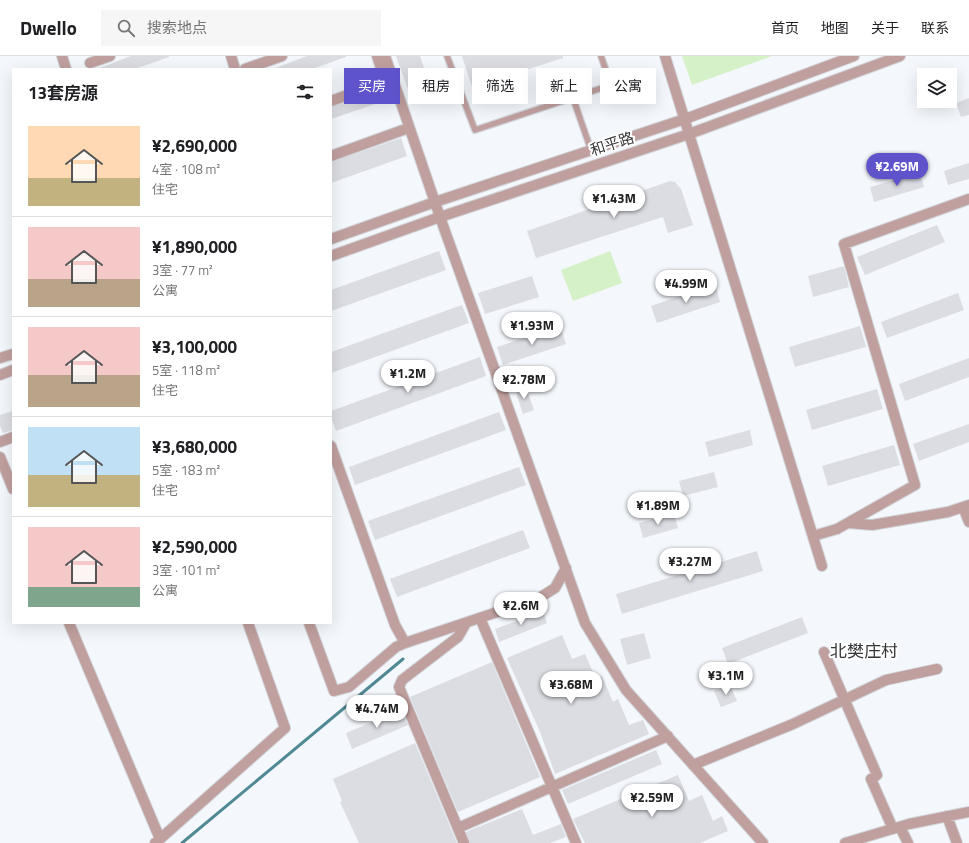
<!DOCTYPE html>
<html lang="zh">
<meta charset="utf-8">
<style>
:root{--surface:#fff;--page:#f6f6f6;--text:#202124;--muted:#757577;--line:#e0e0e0;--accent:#5f53cc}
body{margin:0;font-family:"Titillium Web","Noto Sans SC",sans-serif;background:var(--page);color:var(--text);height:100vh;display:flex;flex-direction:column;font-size:15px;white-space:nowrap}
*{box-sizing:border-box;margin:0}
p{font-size:13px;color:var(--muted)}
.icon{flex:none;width:22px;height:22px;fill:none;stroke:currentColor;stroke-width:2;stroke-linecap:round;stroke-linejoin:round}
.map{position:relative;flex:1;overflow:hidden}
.side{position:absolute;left:12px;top:12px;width:320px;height:556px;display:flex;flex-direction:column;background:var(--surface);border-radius:0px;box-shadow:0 4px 16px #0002}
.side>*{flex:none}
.top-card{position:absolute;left:344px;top:12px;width:380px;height:36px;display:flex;gap:8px}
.buttons{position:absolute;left:917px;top:12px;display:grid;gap:8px}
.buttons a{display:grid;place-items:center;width:40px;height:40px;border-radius:0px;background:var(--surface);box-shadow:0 4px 16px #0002;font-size:20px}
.price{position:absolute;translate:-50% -34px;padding:0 9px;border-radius:14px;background:#fff;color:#222;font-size:13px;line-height:26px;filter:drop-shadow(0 1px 2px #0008)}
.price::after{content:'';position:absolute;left:50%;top:24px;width:12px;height:9px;margin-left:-6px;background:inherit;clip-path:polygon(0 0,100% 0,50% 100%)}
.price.active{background:var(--accent);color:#fff}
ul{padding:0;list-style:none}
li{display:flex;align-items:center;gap:12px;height:100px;padding:0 16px}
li+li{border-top:1px solid var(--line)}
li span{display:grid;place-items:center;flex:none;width:112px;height:80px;border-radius:0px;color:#555}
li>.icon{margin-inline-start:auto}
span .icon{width:48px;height:48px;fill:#fffc;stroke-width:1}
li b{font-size:17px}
h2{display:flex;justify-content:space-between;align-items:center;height:48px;padding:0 16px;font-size:17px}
.tag{padding:0 14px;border-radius:0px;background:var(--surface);box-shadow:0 4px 16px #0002;font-size:14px;line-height:36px}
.tag.active{background:var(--accent);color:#fff}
header{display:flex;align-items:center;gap:24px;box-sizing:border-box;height:56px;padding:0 20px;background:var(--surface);border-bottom:1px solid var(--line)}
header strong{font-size:19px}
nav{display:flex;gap:22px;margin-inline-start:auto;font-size:14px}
.search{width:280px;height:36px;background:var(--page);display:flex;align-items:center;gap:10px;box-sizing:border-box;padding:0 14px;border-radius:0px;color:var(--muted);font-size:15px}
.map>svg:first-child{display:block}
</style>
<header>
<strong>Dwello</strong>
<div class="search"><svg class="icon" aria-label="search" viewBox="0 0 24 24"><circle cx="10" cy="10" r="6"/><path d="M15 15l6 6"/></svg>搜索地点</div>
<nav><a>首页</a><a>地图</a><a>关于</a><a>联系</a></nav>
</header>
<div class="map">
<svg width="969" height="787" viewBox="0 0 969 787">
<rect width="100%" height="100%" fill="#f4f7fc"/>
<!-- green -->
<path fill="#d5f1c7" d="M682,0h90l-80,29z
M610,195l12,32 -49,18 -12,-31z"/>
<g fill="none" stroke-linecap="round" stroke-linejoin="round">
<!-- stream -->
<path stroke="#4f8993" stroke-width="3" d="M182,787l221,-184"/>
</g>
<!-- building -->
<path fill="#dbdde3" d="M131,0h38v1l-34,12h-38z
M307,0h39v1l-34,12h-39z
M396,0h24l14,40 -21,7z
M462,0h101v2l-91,29z
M380,34l4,11 -53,18v-12z
M969,42v17l-8,2 -5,-14z
M401,82l6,18 -76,27v-21z
M969,107v16l-21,6 -4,-14z
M920,117l4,14 -50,15 -4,-15z
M670,125l5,1 6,7 12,36 -25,8 -5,-16 -127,41 -9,-27z
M937,169l8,17 -80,33 -8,-18z
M439,195l7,19 -115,41v-21z
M844,210l5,21 -36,10 -5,-21z
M532,220l7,21 -54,17 -7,-21z
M715,228l5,18 -63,21 -6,-17z
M958,237l6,17 -77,28 -6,-16z
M462,249l7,18 -138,50v-21z
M560,270l6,18 -63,21 -6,-18z
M860,270l6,21 -71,20 -6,-20z
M480,301l6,19 -150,55 -5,-14v-6z
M969,302v19l-64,24 -6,-17z
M526,331l8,23 -11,4 -8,-24z
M877,333l6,20 -71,21 -6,-20z
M13,355v19l-10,3 -3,-7v-11z
M499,356l7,18 -151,55 -6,-18z
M969,368v18l-50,19 -6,-17z
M750,374l3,15 -44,12 -4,-15z
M894,389l6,20 -72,21 -6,-20z
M519,411l7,18 -151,55 -7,-19z
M714,416l4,15 -35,9 -4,-15z
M674,458l4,14 -35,10 -4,-15z
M523,474l7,18 -133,49 -7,-18z
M757,495l6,20 -141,43 -6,-20z
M543,555l4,12 -48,19 -4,-13z
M802,561l6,16 -80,31 -6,-16z
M644,577l7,25 -24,7 -7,-26z
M562,579l10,24 13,-5 11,25 6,-3 11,26 5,-3 11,26 14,-5 6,14 -94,40 -15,-42 -33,-74z
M492,606l48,115 -82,35 -48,-115z
M730,629l7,16 -16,6 -7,-16z
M401,654l7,15 -56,24 -6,-16z
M415,687l42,100h-98l-19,-41 2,-1 -9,-22z
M656,694l6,14 -94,40 -6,-14z
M678,719l11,26 13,-6 11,26 9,-5 6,15 -28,12h-115l-12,-24z
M522,753l11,26 28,-11 5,13 -16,6h-80l-4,-11z"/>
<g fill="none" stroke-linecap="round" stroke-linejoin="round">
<!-- service casing -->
<g stroke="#d1d4d9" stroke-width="8">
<path id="service" d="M447,0l28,74 136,-45 -10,-29
M573,42l18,52"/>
</g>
<!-- minor casing -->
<g stroke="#d1d4d9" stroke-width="12">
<path id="minor" d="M62,0l4,13
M231,0l4,13
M377,0l14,42
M385,0l55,161 145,406 41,67 137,153
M90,7l20,-7
M245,13l37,-13
M331,45l55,-20
M331,100l72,-26
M0,386l13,-5
M0,401l13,32
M963,451l6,15
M848,467l24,2 76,-13 21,-7
M837,473l78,-44 -71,-241 125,-45
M480,562l96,225
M69,567l91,216 -5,4
M309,567l25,68 15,-4 47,-40 9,-4 -10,-18 -64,-179
M405,587l134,-45 16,-10 11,-20
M824,596l53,123 -6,4 22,50
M693,709l100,-41 93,-44 51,-11
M947,760l10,27
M900,771l8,16
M458,772l210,-92
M160,783l125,-111 -37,-105
M464,787l-65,-156 3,-7 56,-43 8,-14
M845,787l64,-19 60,-12"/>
</g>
<!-- tertiary casing -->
<g stroke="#d1d4d9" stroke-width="12">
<path id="tertiary" d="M665,0l157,510
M331,183l104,-37 250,-83 169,-63
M331,200l109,-39 249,-83 211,-78
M0,302l13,-4
M0,319l13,-5
M813,480l24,-7"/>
</g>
<!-- service -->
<use href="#service" stroke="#c0a09e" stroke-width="5.5"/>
<!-- minor -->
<use href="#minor" stroke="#c0a09e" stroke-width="10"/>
<!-- tertiary -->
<use href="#tertiary" stroke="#c0a09e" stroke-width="10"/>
</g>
<g text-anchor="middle" stroke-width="4" stroke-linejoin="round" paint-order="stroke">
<!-- street labels -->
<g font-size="15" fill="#343537" stroke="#fff">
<text transform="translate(612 88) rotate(-18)" y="5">和平路</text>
</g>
<!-- quarter labels -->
<g font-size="17" fill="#343537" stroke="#fff">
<text x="864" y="601">北樊庄村</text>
</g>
</g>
</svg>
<div class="buttons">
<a><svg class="icon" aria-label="layers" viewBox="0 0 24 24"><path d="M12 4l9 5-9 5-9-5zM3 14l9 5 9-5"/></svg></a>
</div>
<b class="price active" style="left:897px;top:131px">¥2.69M</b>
<b class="price" style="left:614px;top:163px">¥1.43M</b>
<b class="price" style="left:686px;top:248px">¥4.99M</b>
<b class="price" style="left:532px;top:290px">¥1.93M</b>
<b class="price" style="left:408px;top:338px">¥1.2M</b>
<b class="price" style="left:524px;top:344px">¥2.78M</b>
<b class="price" style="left:658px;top:470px">¥1.89M</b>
<b class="price" style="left:690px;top:526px">¥3.27M</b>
<b class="price" style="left:521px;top:570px">¥2.6M</b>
<b class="price" style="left:726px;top:640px">¥3.1M</b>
<b class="price" style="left:571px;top:649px">¥3.68M</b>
<b class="price" style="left:377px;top:673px">¥4.74M</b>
<b class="price" style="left:652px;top:762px">¥2.59M</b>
<div class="top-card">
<a class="tag active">买房</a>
<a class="tag">租房</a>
<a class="tag">筛选</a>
<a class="tag">新上</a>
<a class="tag">公寓</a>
</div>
<section class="side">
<h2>13套房源<svg class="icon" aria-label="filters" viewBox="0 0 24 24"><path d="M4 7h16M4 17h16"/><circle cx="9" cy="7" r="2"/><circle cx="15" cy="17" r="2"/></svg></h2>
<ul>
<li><span style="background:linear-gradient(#ffd9b3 65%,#c2b280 0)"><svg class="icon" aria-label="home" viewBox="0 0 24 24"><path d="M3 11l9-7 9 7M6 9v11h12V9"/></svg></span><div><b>¥2,690,000</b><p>4室 · 108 m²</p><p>住宅</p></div></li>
<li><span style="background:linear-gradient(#f6c9c9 65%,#b9a48a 0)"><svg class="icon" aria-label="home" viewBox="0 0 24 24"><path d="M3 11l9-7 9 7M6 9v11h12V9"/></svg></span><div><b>¥1,890,000</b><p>3室 · 77 m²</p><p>公寓</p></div></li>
<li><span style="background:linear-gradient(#f6c9c9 60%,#b9a48a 0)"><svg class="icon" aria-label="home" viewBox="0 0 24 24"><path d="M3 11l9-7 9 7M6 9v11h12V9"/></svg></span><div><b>¥3,100,000</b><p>5室 · 118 m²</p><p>住宅</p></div></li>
<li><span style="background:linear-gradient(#bfe0f5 60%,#c2b280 0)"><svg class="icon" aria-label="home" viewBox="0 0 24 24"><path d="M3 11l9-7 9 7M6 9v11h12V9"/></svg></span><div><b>¥3,680,000</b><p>5室 · 183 m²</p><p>住宅</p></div></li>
<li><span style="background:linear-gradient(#f6c9c9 75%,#7fa58c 0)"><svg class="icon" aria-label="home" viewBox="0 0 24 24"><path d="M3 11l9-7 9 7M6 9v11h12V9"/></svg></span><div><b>¥2,590,000</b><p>3室 · 101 m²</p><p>公寓</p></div></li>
</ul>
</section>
</div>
